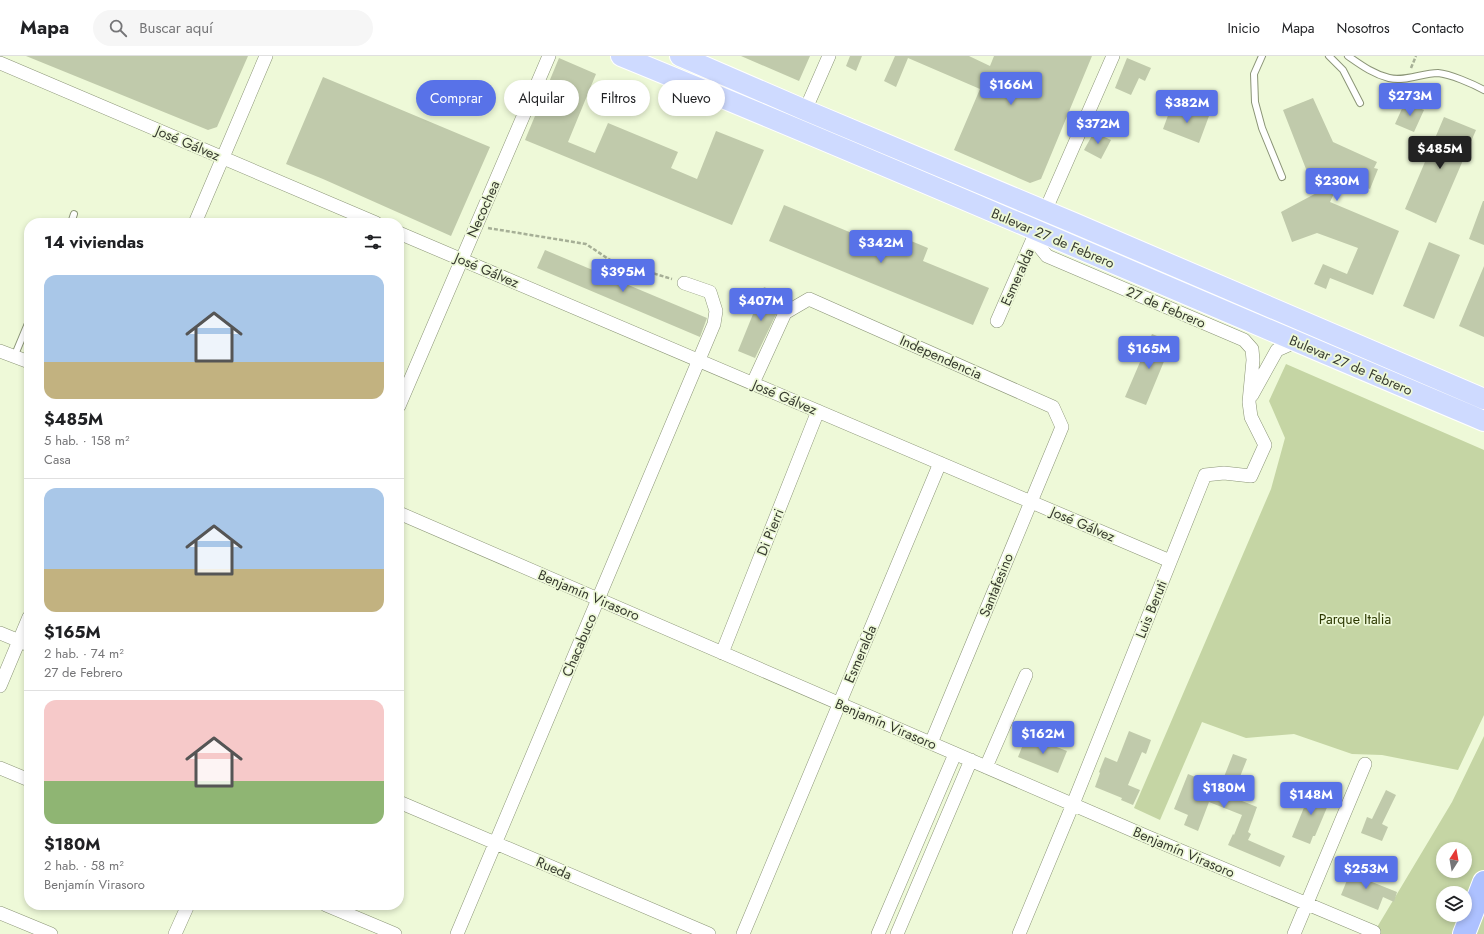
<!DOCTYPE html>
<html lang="es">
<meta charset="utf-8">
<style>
:root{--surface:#fff;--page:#f6f6f6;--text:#202124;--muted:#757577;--line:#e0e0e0;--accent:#5872e8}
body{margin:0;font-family:Jost,sans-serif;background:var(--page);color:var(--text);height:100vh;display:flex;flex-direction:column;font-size:15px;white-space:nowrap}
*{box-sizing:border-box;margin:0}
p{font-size:13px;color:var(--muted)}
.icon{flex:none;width:22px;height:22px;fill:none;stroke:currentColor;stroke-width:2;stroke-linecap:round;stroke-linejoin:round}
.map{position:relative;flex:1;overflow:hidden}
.panel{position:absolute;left:24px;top:162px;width:380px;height:692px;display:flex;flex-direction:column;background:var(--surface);border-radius:16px;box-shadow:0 2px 6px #0003}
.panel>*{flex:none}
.top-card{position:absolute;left:416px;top:24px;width:380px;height:36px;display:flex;gap:8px}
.needle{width:26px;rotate:11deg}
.fabs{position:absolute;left:1436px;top:786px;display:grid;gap:8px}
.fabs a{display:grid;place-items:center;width:36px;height:36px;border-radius:50%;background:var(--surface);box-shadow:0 2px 6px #0003;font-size:20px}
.price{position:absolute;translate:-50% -34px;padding:0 9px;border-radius:4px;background:var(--accent);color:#fff;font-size:13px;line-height:26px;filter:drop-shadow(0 1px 2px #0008)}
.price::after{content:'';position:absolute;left:50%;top:24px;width:12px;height:9px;margin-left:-6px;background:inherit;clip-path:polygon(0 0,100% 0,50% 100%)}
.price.on{background:#222;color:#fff}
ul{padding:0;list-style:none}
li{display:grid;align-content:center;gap:8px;height:212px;padding:0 20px}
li+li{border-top:1px solid var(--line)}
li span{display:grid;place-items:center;height:124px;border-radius:12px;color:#555}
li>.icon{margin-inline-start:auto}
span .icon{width:72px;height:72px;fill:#fffc;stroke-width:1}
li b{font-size:17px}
h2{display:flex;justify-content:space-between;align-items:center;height:48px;padding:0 20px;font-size:17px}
.tag{padding:0 14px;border-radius:18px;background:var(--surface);box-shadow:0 2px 6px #0003;font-size:14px;line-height:36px}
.tag.on{background:var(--accent);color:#fff}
header{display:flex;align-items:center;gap:24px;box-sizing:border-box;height:56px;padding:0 20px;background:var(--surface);border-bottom:1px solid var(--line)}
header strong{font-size:19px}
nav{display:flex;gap:22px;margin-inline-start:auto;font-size:14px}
.search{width:280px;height:36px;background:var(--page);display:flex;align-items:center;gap:10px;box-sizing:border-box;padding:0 14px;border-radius:22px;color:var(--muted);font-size:15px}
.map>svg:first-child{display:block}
</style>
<header>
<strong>Mapa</strong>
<div class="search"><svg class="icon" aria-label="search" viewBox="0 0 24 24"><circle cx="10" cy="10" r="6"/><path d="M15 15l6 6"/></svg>Buscar aquí</div>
<nav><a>Inicio</a><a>Mapa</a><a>Nosotros</a><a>Contacto</a></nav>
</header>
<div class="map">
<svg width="1484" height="878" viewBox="0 0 1484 878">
<rect width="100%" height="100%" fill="#eef9d8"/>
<!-- green -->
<path fill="#c5d5a4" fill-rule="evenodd" d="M1286,308l198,86v265l-26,55 -76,-15 -30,-1 -58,-20 -48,4 -44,-16 -42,98 -26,-12 137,-319 14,-51 -16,-37z
M1484,680v198h-111l79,-132zM1443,793h22v22h-22zM1443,837h22v22h-22z"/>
<!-- building -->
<path fill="#c0caab" d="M26,0h222l-31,71 -9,3z
M741,0h69l-11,25z
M850,0h12l-6,15 -10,-5z
M895,0h74l21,10 4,-10h98l-51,123 -11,4 -76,-33 26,-61 -72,-31 -12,29 -12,-6z
M559,2l37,16 -28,68 27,11 13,-30 70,29 -7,16 26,11 19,-48 48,19 -32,75 -207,-85z
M1127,2l24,10 -6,13 -6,-3 -8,17 -16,-7z
M323,21l167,70 -39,89 -128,-57 -37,-15z
M1313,42l20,44 44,20 -3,6 4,1 -8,20 -5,-2 -3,6 -23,-10 -9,19 69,29 -26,64 -43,-17 -4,11 -12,-5 9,-20 24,10 11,-26 -41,-15 -25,9 -11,-30 56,-30 -31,-13 -23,-59z
M1405,46l19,8 -10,22 -19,-8z
M1186,51l23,9 -10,27 -36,-14 7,-19 13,5z
M1444,61l32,13 -40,93 -31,-14z
M1094,76l17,8 -10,19 -17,-9z
M1483,145h1v44l-15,-6z
M784,149l109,45 6,-14 29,12 -5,13 66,27 -16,37 -204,-84z
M1429,186l31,13 -26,64 -31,-13z
M545,194l162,68 -7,19 -163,-69z
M1484,210v71l-25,-11z
M764,231l21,9 -30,62 -17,-7z
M1152,278l20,8 -26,63 -21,-8z
M1129,675l22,9 -5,14 -4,-2 -14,33 12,5 -7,15 -12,-5 1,-2 -27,-11 5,-14 -1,-1 6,-15 12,5z
M1036,683l31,12 -9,22 -40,-16 6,-15 9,4z
M1233,698l14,5 -15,38 25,10 -9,25 3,2 -3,6 37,16 -5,11 -52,-22 5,-11 1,1 8,-20 -33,-13 -11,29 -14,-6 4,-10 -14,-6 14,-35 32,13z
M1307,733l24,9 -16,38h-2l-3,8 -18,-7 13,-32 -4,-2z
M1386,734l10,5 -14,29 6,3 -6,14 -21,-8 6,-16 5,2z
M1352,812l22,9 -2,5 25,10 -3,10 -11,-5 -5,13 -37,-15z"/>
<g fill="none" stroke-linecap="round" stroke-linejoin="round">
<!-- service casing -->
<g stroke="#8b9577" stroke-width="8">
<path id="service" d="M1262,0l-8,18 1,28 7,26 20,49
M1329,0l14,14 17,33
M1348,0c13,9 25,18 41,22 16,4 33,-5 49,-5 12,1 35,11 46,17
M71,167l3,-9
M14,301l15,-36"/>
</g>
<!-- minor casing -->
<g stroke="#8b9577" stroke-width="14">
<path id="minor" d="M0,7l376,160
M797,73l32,-73
M195,167l71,-167
M399,177l771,328
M997,265l116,-265
M0,295l29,11
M753,327l32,-70 24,-14 244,108 9,20 -131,316
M1252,339l25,-45 18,-8
M399,350l150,-350
M399,457l749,324 226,95
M0,577l29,12
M722,597l96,-242
M0,630l29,-69
M986,711l40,-92
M0,712l29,12
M399,746l310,132
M326,849l69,29
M0,857l51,21
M175,878l13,-29
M457,878l257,-610 2,-13 -6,-19 -26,-9
M743,878l197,-471
M878,878l77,-180
M897,878l74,-174
M1019,878l54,-130 132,-329 19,-2 27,3 14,-31 -14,-28 -2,-15 4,-42 -1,-11 -8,-9 -197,-84 -14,-17
M1294,878l71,-170"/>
</g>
<!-- primary casing -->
<g stroke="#fff" stroke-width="22">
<path id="primary" d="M621,0c289,118 575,244 863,365
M680,0l125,54 269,113 410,176"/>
</g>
<!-- motorway casing -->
<g stroke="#fff" stroke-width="24">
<path id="motorway" d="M1464,878l20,-52"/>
</g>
<!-- path -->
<path stroke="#a6af96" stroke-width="2.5" stroke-dasharray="4 2" stroke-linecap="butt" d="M1411,12l5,-12
M488,172l98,16 24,16 62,19"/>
<!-- service -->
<use href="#service" stroke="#fff" stroke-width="6"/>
<!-- minor -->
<use href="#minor" stroke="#fff" stroke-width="13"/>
<!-- primary -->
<use href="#primary" stroke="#cedaff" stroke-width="20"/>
<!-- motorway -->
<use href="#motorway" stroke="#adc1ff" stroke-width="22"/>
</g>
<g text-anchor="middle" stroke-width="3.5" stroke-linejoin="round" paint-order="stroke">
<!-- street labels -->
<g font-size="14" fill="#363a2e" stroke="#eef9d8">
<text transform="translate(188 87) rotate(23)" y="5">José Gálvez</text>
<text transform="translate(483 153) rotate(-66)" y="5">Necochea</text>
<text transform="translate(1053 182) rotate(23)" y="5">Bulevar 27 de Febrero</text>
<text transform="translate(487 214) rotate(23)" y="5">José Gálvez</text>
<text transform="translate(1017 221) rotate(-66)" y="5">Esmeralda</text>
<text transform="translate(1166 251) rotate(23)" y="5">27 de Febrero</text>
<text transform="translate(941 301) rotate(24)" y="5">Independencia</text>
<text transform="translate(1351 309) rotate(23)" y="5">Bulevar 27 de Febrero</text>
<text transform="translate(785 341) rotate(23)" y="5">José Gálvez</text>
<text transform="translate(1083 468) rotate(23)" y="5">José Gálvez</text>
<text transform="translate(770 476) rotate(-68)" y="5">Di Pierri</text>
<text transform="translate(996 529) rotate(-68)" y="5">Santafesino</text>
<text transform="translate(589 539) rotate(23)" y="5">Benjamín Virasoro</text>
<text transform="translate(1151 553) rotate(-68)" y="5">Luis Beruti</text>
<text transform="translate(579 589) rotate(-67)" y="5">Chacabuco</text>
<text transform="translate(860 598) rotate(-67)" y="5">Esmeralda</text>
<text transform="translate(886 668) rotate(23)" y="5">Benjamín Virasoro</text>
<text transform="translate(1184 796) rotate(23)" y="5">Benjamín Virasoro</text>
<text transform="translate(554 812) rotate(23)" y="5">Rueda</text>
</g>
<!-- park labels -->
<g font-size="14" fill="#2c3801" stroke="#eef9d8">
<text x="1355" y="568">Parque Italia</text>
</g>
</g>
</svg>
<div class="fabs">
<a><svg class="needle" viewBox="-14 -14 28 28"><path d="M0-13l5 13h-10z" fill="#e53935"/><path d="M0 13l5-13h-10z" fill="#757577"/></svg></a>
<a><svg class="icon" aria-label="layers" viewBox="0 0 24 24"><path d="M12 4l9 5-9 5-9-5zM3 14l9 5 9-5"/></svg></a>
</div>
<b class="price" style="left:1011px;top:50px">$166M</b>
<b class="price" style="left:1410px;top:61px">$273M</b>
<b class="price" style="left:1187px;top:68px">$382M</b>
<b class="price" style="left:1098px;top:89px">$372M</b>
<b class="price on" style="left:1440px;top:114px">$485M</b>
<b class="price" style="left:1337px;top:146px">$230M</b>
<b class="price" style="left:881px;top:208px">$342M</b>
<b class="price" style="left:623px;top:237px">$395M</b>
<b class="price" style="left:761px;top:266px">$407M</b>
<b class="price" style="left:1149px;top:314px">$165M</b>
<b class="price" style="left:1043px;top:699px">$162M</b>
<b class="price" style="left:1224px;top:753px">$180M</b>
<b class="price" style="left:1311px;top:760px">$148M</b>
<b class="price" style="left:1366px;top:834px">$253M</b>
<div class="top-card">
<a class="tag on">Comprar</a>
<a class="tag">Alquilar</a>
<a class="tag">Filtros</a>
<a class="tag">Nuevo</a>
</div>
<section class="panel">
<h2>14 viviendas<svg class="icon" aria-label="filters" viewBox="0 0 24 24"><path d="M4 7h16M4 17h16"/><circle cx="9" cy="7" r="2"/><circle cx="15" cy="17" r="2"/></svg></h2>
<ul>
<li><span style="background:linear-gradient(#a9c7e8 70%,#c2b280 0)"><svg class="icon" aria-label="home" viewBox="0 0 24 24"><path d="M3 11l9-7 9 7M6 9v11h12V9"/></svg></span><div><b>$485M</b><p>5 hab. · 158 m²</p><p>Casa</p></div></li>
<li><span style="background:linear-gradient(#a9c7e8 65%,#c2b280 0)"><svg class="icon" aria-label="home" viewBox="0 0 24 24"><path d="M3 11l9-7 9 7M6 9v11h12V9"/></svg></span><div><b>$165M</b><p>2 hab. · 74 m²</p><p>27 de Febrero</p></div></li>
<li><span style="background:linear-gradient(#f6c9c9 65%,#8fb573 0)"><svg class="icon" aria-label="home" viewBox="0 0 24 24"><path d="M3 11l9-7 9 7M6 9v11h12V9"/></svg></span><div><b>$180M</b><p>2 hab. · 58 m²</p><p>Benjamín Virasoro</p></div></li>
</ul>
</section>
</div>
